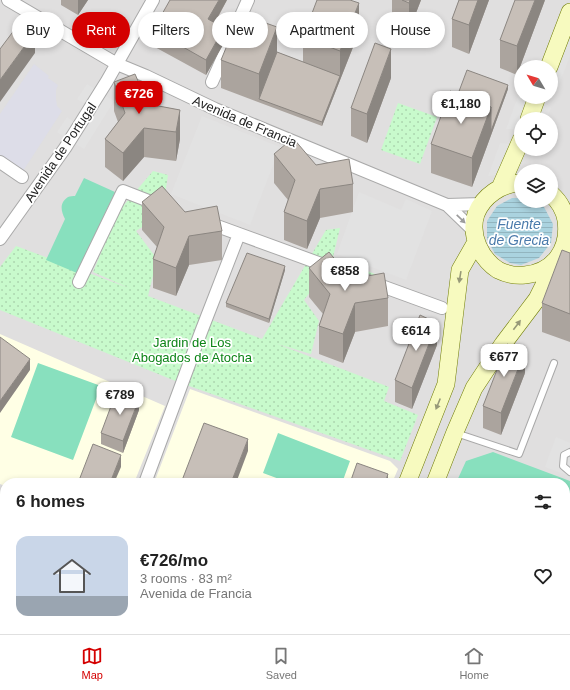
<!DOCTYPE html>
<meta charset="utf-8">
<style>
:root{--surface:#fff;--page:#f6f6f6;--text:#222;--muted:#767676;--line:#e0e0e0;--accent:#d40000}
body{margin:0;font-family:Arial,sans-serif;background:var(--page);color:var(--text);height:100vh;display:flex;flex-direction:column;font-size:15px;white-space:nowrap}
*{box-sizing:border-box;margin:0}
p{font-size:13px;color:var(--muted)}
.icon{flex:none;width:22px;height:22px;fill:none;stroke:currentColor;stroke-width:2;stroke-linecap:round;stroke-linejoin:round}
.map{position:relative;flex:1;overflow:hidden}
.details{position:absolute;left:0px;top:478px;width:570px;height:156px;display:flex;flex-direction:column;background:var(--surface);border-radius:16px 16px 0 0;box-shadow:0 2px 6px #0003}
.details>*{flex:none}
.banner{position:absolute;left:12px;top:12px;width:546px;height:36px;display:flex;gap:8px}
.needle{width:26px;rotate:308deg}
.fabs{position:absolute;left:514px;top:60px;display:grid;gap:8px}
.fabs a{display:grid;place-items:center;width:44px;height:44px;border-radius:50%;background:var(--surface);box-shadow:0 2px 6px #0003;font-size:20px}
.price{position:absolute;translate:-50% -34px;padding:0 9px;border-radius:8px;background:#fff;color:#222;font-size:13px;line-height:26px;filter:drop-shadow(0 1px 2px #0008)}
.price::after{content:'';position:absolute;left:50%;top:24px;width:12px;height:9px;margin-left:-6px;background:inherit;clip-path:polygon(0 0,100% 0,50% 100%)}
.price.on{background:var(--accent);color:#fff}
ul{padding:0;list-style:none}
li{display:flex;align-items:center;gap:12px;height:100px;padding:0 16px}
li span{display:grid;place-items:center;flex:none;width:112px;height:80px;border-radius:12px;color:#555}
li>.icon{margin-inline-start:auto}
span .icon{width:48px;height:48px;fill:#fffc;stroke-width:1}
li b{font-size:17px}
h2{display:flex;justify-content:space-between;align-items:center;height:48px;padding:0 16px;font-size:17px}
.pill{padding:0 14px;border-radius:18px;background:var(--surface);box-shadow:0 2px 6px #0003;font-size:14px;line-height:36px}
.pill.on{background:var(--accent);color:#fff}
.tabs{display:flex;justify-content:space-around;align-items:center;height:56px;border-top:1px solid var(--line);background:var(--surface);font-size:11px;color:var(--muted)}
.tabs a{display:grid;justify-items:center;gap:2px}
.tabs .on{color:var(--accent)}
.map>svg:first-child{display:block}
</style>
<div class="map">
<svg width="570" height="634" viewBox="0 0 570 634">
<defs>
<pattern id="park-dots" width="8" height="8" patternUnits="userSpaceOnUse"><rect width="8" height="8" fill="#c8facc"/><path d="M2 2h.1M6 6h.1" fill="none" stroke="#acd6af" stroke-width="1.8" stroke-linecap="round"/></pattern>
<pattern id="water-rules" width="6" height="5" patternUnits="userSpaceOnUse"><rect width="6" height="5" fill="#aad3df"/><path d="M0 2.5h6" fill="none" stroke="#92b5bf"/></pattern>
</defs>
<rect width="100%" height="100%" fill="#f2efe9"/>
<!-- residential -->
<path fill="#e0dfdf" fill-rule="evenodd" d="M0,0h570v634h-570zM521,67h30v30h-30zM521,119h30v30h-30zM521,171h30v30h-30zM5,483h560v146h-560z"/>
<!-- education -->
<path fill="#ffffe5" d="M0,334l165,72 -31,77h-129v3l-5,-2z
M190,389l200,72 8,8 -6,14h-238z"/>
<!-- park -->
<path fill="url(#park-dots)" d="M398,103l39,14 -17,47 -39,-14z
M153,171l15,4 -6,39 -26,17 21,28 -9,37 114,43 64,-109 14,-2 -7,29 49,20 -63,4 -15,19 15,21 -8,33 -34,-10 112,43 -5,14 34,14 -18,46 -222,-79 -178,-72v-43l16,-21 113,42 -36,-16 25,-60z
M0,521l5,2v29l-5,-3z
M155,629h81l11,2 6,-2h29l-2,5h-115z"/>
<!-- pitch -->
<path fill="#88e0be" d="M84,178l31,14 -38,81 -31,-13 19,-41c-4,-8 -6,-16 3,-22 2,-1 5,-1 7,-1z
M38,363l63,23 -28,74 -62,-23z
M278,433l72,28 -8,22h-52l-27,-10z
M493,452l77,29v153h-155l-1,-5h151v-146h-109l10,-22z"/>
<!-- parking -->
<path fill="#e2e2e2" d="M570,31v25l-14,36 -5,-4v-8z
M87,84l8,5 -10,15 -8,-5z
M106,96l8,5 -30,48 -8,-5z
M518,96h3v1h7l-12,32h-10z
M543,101l8,7 -4,11h-11z
M202,116l78,31 -30,78 -79,-31z
M67,117l7,5 -9,15 -8,-5z
M500,143l11,1 -13,31 -10,1z
M359,192l42,18 5,-11 26,12 -26,69 -69,-26z
M556,437l14,6v33l-25,-9z
M0,583l5,3v43h83l10,5h-98z"/>
<!-- plaza -->
<path fill="#dddde8" d="M34,64l15,12 -1,2 10,7 -2,5v9l1,7 5,5 -39,60 -23,-16v-41z"/>
<!-- water -->
<path fill="url(#water-rules)" d="M512,198h9v3h13l10,6 9,17 -2,19 -12,15 -18,7 -11,-2 -15,-9 -8,-15v-18l10,-15z"/>
<g fill="none" stroke-linecap="round" stroke-linejoin="round">
<!-- lane casing -->
<g stroke="#a9a9a9" stroke-width="8">
<path id="lane" d="M456,433l63,21 35,-91
M570,452l-6,3 -1,11 7,6
M0,595l5,2
M64,629l9,5
M79,634l3,-5"/>
</g>
<!-- street casing -->
<g stroke="#a9a9a9" stroke-width="14">
<path id="street" d="M8,0l109,64 29,12 69,33 232,96 28,27
M235,29l13,-29
M212,82l16,-36
M0,162l22,15
M447,205l35,-1
M206,222l236,86
M0,239l65,-91 42,-67 46,-81
M79,282l44,-91 36,14
M145,483l56,-151 38,-98"/>
</g>
<!-- secondary casing -->
<g stroke="#707d05" stroke-width="18">
<path id="secondary" d="M549,67l21,-55
M529,119l8,-22
M521,183c-19,0 -38,13 -45,31 -7,21 5,45 22,56 8,4 18,6 27,5 29,-3 45,-26 41,-55 -2,-11 -7,-19 -15,-26
M500,188l21,-48
M407,483l39,-99 14,-114 16,-28
M435,483l20,-51 19,-44 29,-44 34,-45 10,-20 4,-14
M0,502l5,2
M0,557l5,3
M138,629l10,5
M374,629l5,5
M296,634l6,-5"/>
</g>
<!-- lane -->
<use href="#lane" stroke="#fff" stroke-width="6"/>
<!-- street -->
<use href="#street" stroke="#fff" stroke-width="12"/>
<!-- secondary -->
<use href="#secondary" stroke="#f7fabf" stroke-width="17"/>
</g>
<!-- wall -->
<path fill="#aba49e" d="M61,0h27l-10,15 -17,-10z
M227,0l-12,23 9,20 -18,32 -53,-29v-16z
M392,0h29l-12,31 -17,-7z
M459,0h30l-20,54 -17,-7v-28z
M545,0l-28,75 -17,-7v-28z
M359,32l-37,94 -101,-38v-28l56,-8 26,10v-25z
M391,78l-24,65 -16,-7v-28z
M114,82l34,22 32,6v29l-4,22 -32,-4 -21,24 -18,-14v-28l13,-17 -4,-11z
M508,89l-36,98 -41,-14v-29l27,-50z
M274,154l42,11 37,19v28l-33,6 -13,31 -23,-9v-28l4,-12 -14,-17z
M142,202l43,10 37,19v29l-33,5 -13,31 -23,-8v-29l4,-12 -15,-17z
M570,253v89l-28,-10v-29z
M309,268l42,11 37,19v28l-33,6 -12,31 -24,-9v-28l4,-12 -14,-17z
M285,270l-16,53 -43,-16v-4z
M437,345l-25,64 -17,-7v-22z
M525,373l-24,62 -18,-7v-22z
M139,410l-16,43 -22,-9v-11z
M108,629h33l2,5h-43l8,-1z
M494,629h37l-1,3 1,1 14,1h-51z
M9,631l34,3h-34z"/>
<!-- shaded-wall -->
<path fill="#8b8681" d="M78,0h10l-10,15z
M219,0h8l-19,34v-15z
M410,0h11l-12,31v-28z
M478,0h11l-20,54v-29z
M535,0h10l-28,75v-29z
M359,3v29l-19,48v-29z
M277,27v29l-18,43v-25z
M224,28v15l-18,32v-15z
M35,32v21l-35,49v-22z
M391,49v29l-24,65v-29z
M340,76v4l-18,46v-4z
M508,85v4l-36,98v-29l19,-51z
M180,110v29l-4,22v-29z
M144,128v29l-21,24v-28z
M320,189v29l-13,31v-28z
M189,236v29l-13,31v-28z
M285,266v4l-16,53v-4z
M355,303v29l-12,31v-29z
M437,323v22l-25,64v-21z
M525,351v22l-24,62v-22z
M30,359v11l-30,43v-12z
M139,399v11l-16,43v-12z
M248,439v12l-12,32h-5z
M121,455v12l-7,16h-4z
M388,474v4l-2,5h-1z
M525,629h6l-2,5 -4,-4z"/>
<!-- building -->
<path fill="#c7bfb8" stroke="#8b8681" d="M170,0h49l-11,19 16,9 -18,32 -53,-30z
M317,0h33l9,3 -19,48 -37,-14z
M402,0h8l-1,3z
M459,0h19l-9,25 -17,-6z
M515,0h20l-18,46 -17,-6z
M240,14l37,13 -18,47 -38,-14z
M21,21l14,11 -35,48v-31z
M375,43l16,6 -24,65 -16,-6z
M277,52l63,24 -18,46 -63,-23z
M467,70l41,15 -17,46v-24l-33,-13z
M135,74l13,30 32,6 -4,22 -32,-4 -21,25 -18,-14 20,-26 -11,-31z
M450,91l41,16 -19,51 -41,-14z
M293,138l23,27 33,-6 4,25 -33,5 -13,32 -23,-9 11,-32 -21,-26z
M162,186l23,26 32,-6 5,25 -33,5 -13,32 -23,-9 11,-32 -22,-25z
M562,250l8,3v61l-28,-11z
M329,252l22,27 33,-6 4,25 -33,5 -12,31 -24,-8 11,-32 -21,-26z
M247,253l38,13 -16,53 -43,-16z
M420,315l17,8 -25,65 -17,-8z
M0,337l30,22 -30,42z
M507,344l18,7 -24,62 -18,-7z
M117,390l22,9 -16,42 -22,-8z
M204,423l44,16 -17,44h-50z
M93,444l28,11 -11,28h-32z
M357,463l31,11 -3,9h-35z
M0,629l8,4v1h-8z
M10,629h23l10,5h-28l-6,-3z
M112,629h29l2,1 -3,4h-31z
M500,629h25v1l6,3 2,-4h3l9,4v1h-47z
M102,630l7,4h-9z"/>
<!-- one-way arrows -->
<defs><path id="oneway-solid" d="M-6-.8H1V-3.2L6.5 0L1 3.2V.8H-6Z"/></defs>
<use fill="#9c9c9c" href="#oneway-solid" transform="translate(461 219) rotate(44)"/>
<g fill="#979978">
<use href="#oneway-solid" transform="translate(460 277) rotate(99)"/>
<use href="#oneway-solid" transform="translate(517 325) rotate(-53)"/>
<use href="#oneway-solid" transform="translate(438 404) rotate(112)"/>
</g>
<g text-anchor="middle" stroke-width="3.5" stroke-linejoin="round" paint-order="stroke">
<!-- street labels -->
<g font-size="13" fill="#222" stroke="#fff">
<text transform="translate(245 121) rotate(23)" y="5">Avenida de Francia</text>
<text transform="translate(60 152) rotate(-56)" y="5">Avenida de Portugal</text>
</g>
<!-- park labels -->
<g font-size="13" fill="#0c8416" stroke="#fff">
<text x="192" y="347">Jardin de Los<tspan x="192" dy="15">Abogados de Atocha</tspan></text>
</g>
<!-- water labels -->
<g font-size="14" font-style="italic" fill="#4a7aab" stroke="#fff">
<text x="519" y="229">Fuente<tspan x="519" dy="16">de Grecia</tspan></text>
</g>
</g>
</svg>
<div class="fabs">
<a><svg class="needle" viewBox="-14 -14 28 28"><path d="M0-13l5 13h-10z" fill="#e53935"/><path d="M0 13l5-13h-10z" fill="#767676"/></svg></a>
<a><svg class="icon" aria-label="locate" viewBox="0 0 24 24"><circle cx="12" cy="12" r="6"/><path d="M12 2v4M12 18v4M2 12h4M18 12h4"/></svg></a>
<a><svg class="icon" aria-label="layers" viewBox="0 0 24 24"><path d="M12 4l9 5-9 5-9-5zM3 14l9 5 9-5"/></svg></a>
</div>
<b class="price on" style="left:139px;top:115px">€726</b>
<b class="price" style="left:461px;top:125px">€1,180</b>
<b class="price" style="left:345px;top:292px">€858</b>
<b class="price" style="left:416px;top:352px">€614</b>
<b class="price" style="left:504px;top:378px">€677</b>
<b class="price" style="left:120px;top:416px">€789</b>
<div class="banner">
<a class="pill">Buy</a>
<a class="pill on">Rent</a>
<a class="pill">Filters</a>
<a class="pill">New</a>
<a class="pill">Apartment</a>
<a class="pill">House</a>
</div>
<section class="details">
<h2>6 homes<svg class="icon" aria-label="filters" viewBox="0 0 24 24"><path d="M4 7h16M4 17h16"/><circle cx="9" cy="7" r="2"/><circle cx="15" cy="17" r="2"/></svg></h2>
<ul>
<li><span style="background:linear-gradient(#c9d6e8 75%,#9aa5b1 0)"><svg class="icon" aria-label="home" viewBox="0 0 24 24"><path d="M3 11l9-7 9 7M6 9v11h12V9"/></svg></span><div><b>€726/mo</b><p>3 rooms · 83 m²</p><p>Avenida de Francia</p></div><svg class="icon" aria-label="heart" viewBox="0 0 24 24"><path d="M12 20l-8-8c-3-5 5-10 8-4 3-6 11-1 8 4z"/></svg></li>
</ul>
</section>
</div>
<nav class="tabs">
<a class="on"><svg class="icon" aria-label="map" viewBox="0 0 24 24"><path d="M3 6l6-2 6 2 6-2v14l-6 2-6-2-6 2zM9 4v14M15 6v14"/></svg>Map</a>
<a><svg class="icon" aria-label="saved" viewBox="0 0 24 24"><path d="M7 4h10v16l-5-4-5 4z"/></svg>Saved</a>
<a><svg class="icon" aria-label="home" viewBox="0 0 24 24"><path d="M3 11l9-7 9 7M6 9v11h12V9"/></svg>Home</a>
</nav>
